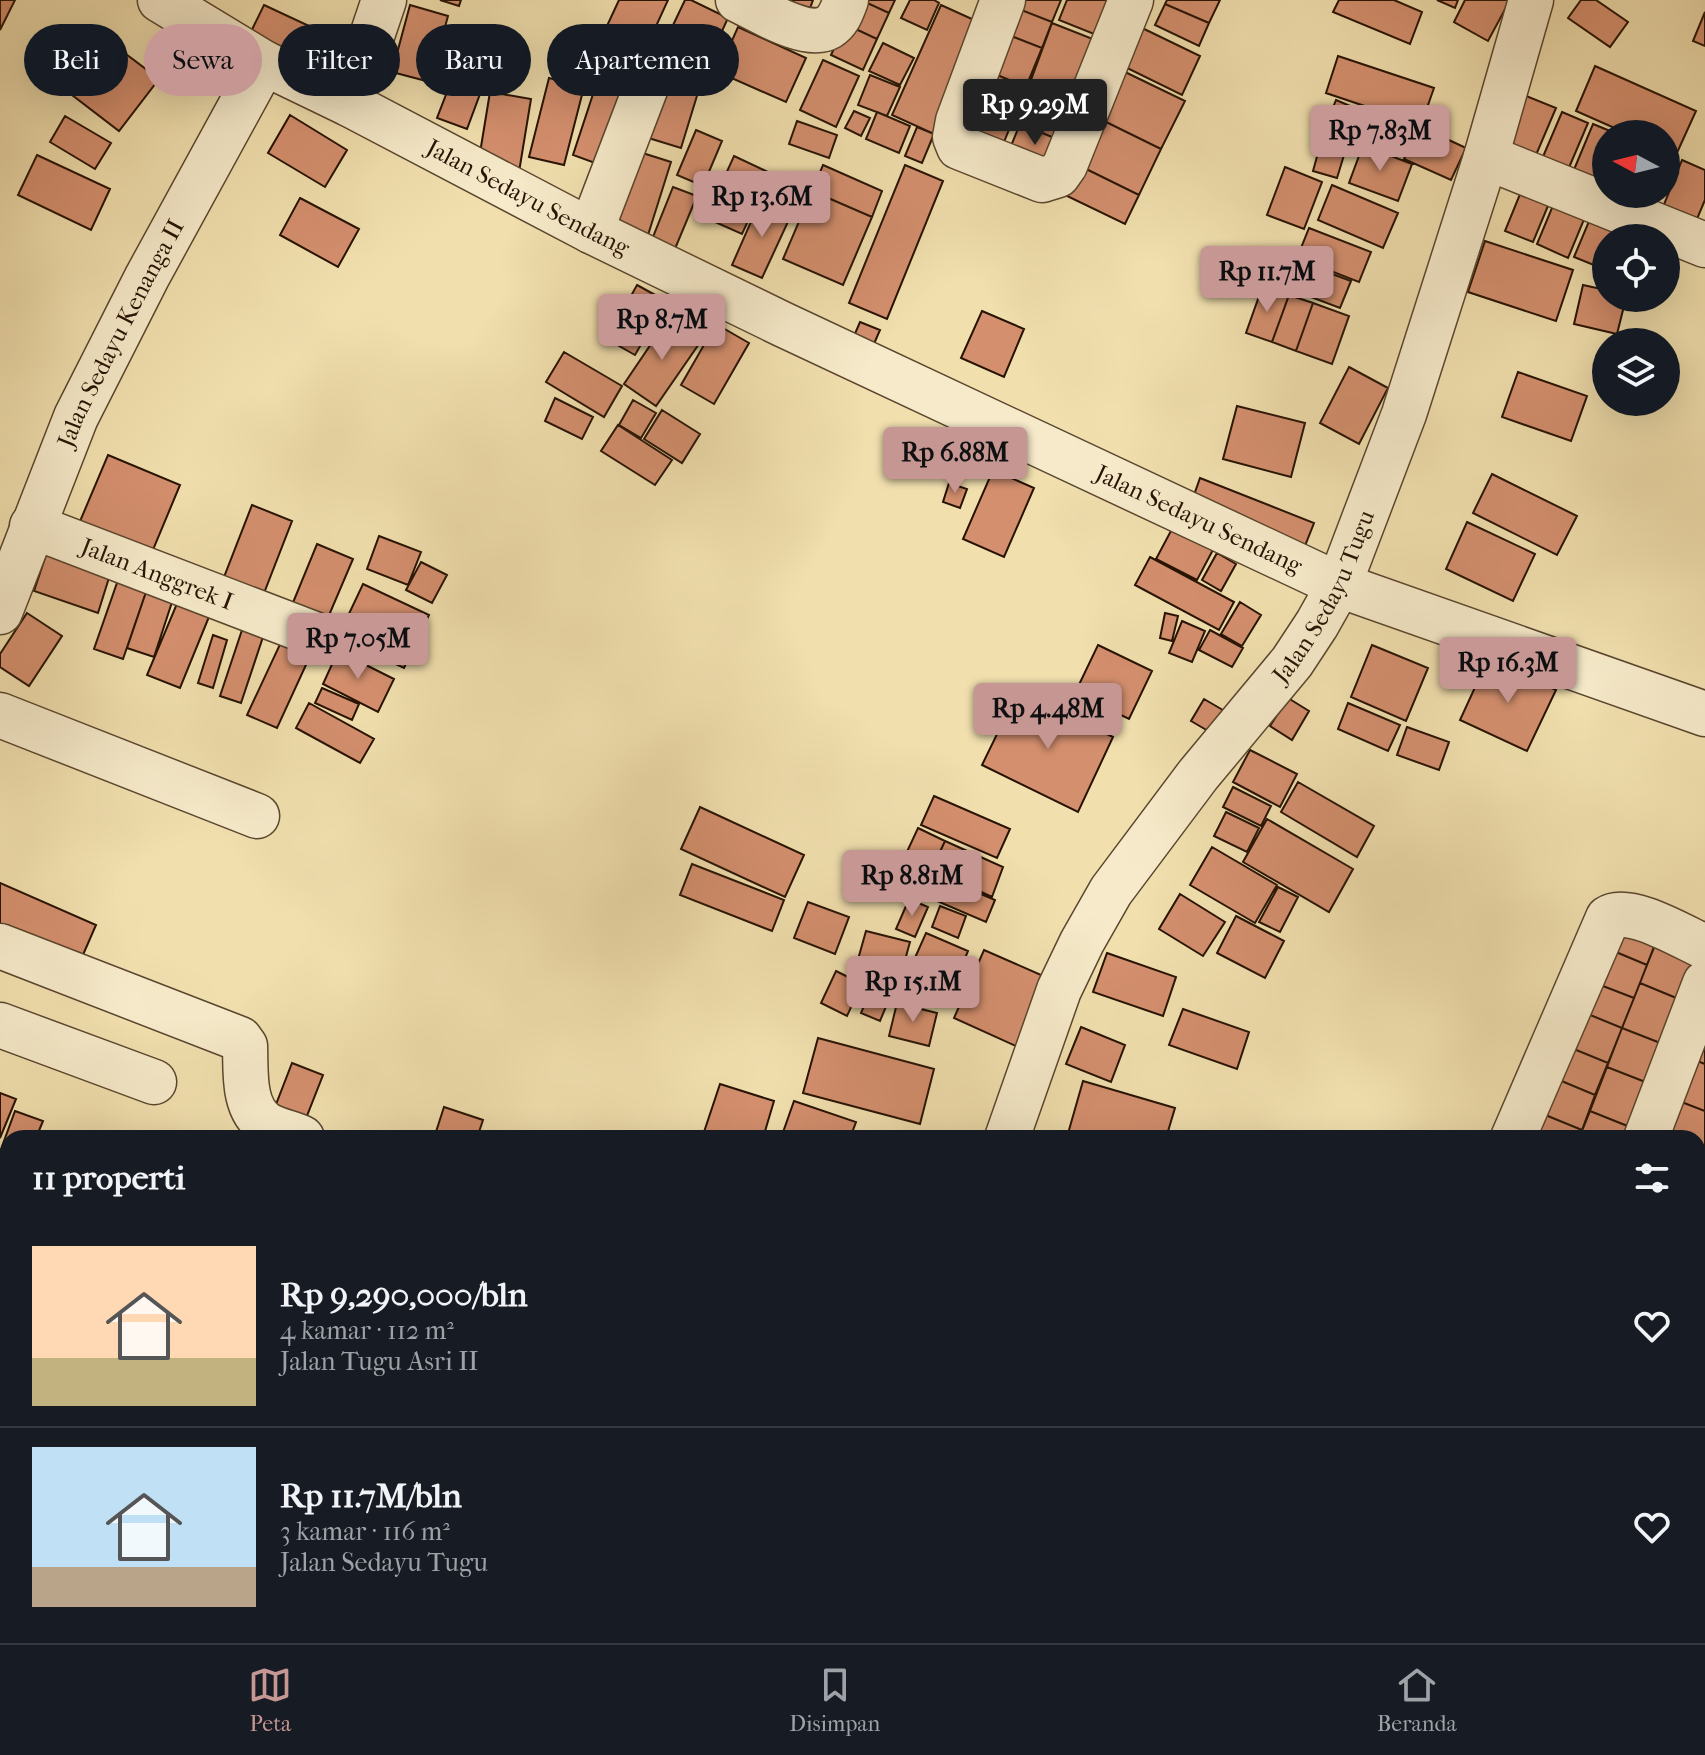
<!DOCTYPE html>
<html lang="id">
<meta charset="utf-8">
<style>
:root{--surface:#171b24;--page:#242831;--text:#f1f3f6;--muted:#9ea1a6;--line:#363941;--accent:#c59692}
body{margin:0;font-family:"IM FELL French Canon",serif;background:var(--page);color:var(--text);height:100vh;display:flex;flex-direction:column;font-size:30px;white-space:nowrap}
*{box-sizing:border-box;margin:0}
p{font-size:26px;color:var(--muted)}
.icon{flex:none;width:44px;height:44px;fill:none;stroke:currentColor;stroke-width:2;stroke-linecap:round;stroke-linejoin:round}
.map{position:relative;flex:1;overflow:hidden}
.details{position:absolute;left:0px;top:1130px;width:1706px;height:514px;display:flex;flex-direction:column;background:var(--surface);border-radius:24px 24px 0 0;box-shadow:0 8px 32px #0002}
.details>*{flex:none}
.hud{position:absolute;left:24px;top:24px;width:800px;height:72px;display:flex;gap:16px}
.needle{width:52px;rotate:277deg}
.fabs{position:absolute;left:1592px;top:120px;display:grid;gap:16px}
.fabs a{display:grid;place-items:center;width:88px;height:88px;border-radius:50%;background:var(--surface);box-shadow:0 8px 32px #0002;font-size:40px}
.price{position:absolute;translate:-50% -68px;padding:0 18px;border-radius:8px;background:var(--accent);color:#111;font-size:26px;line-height:52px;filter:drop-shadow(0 2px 4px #0008)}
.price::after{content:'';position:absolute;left:50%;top:48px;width:24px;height:18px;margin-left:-12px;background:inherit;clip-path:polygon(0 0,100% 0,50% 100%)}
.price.on{background:#222;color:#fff}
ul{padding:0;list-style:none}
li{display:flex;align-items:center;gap:24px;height:200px;padding:0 32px}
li+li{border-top:2px solid var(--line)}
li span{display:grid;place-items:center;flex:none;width:224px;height:160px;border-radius:0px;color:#555}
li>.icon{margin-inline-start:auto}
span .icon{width:96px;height:96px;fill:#fffc;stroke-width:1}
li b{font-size:34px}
h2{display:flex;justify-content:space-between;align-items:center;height:96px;padding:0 32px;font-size:34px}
.chip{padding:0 28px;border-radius:36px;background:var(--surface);box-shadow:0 8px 32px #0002;font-size:28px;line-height:72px}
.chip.on{background:var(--accent);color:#111}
.dock{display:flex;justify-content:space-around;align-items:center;height:112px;border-top:2px solid var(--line);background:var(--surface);font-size:22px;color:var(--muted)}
.dock a{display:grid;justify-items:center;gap:4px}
.dock .on{color:var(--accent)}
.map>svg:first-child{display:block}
</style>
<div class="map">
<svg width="1705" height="1643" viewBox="0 0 1705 1643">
<rect width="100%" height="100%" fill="#f1dfae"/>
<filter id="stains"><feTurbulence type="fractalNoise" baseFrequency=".0025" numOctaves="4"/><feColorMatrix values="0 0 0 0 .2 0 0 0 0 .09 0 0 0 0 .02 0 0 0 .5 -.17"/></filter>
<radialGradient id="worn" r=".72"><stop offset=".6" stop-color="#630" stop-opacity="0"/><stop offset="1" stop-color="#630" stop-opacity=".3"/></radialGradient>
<!-- green -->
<path fill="#bdc188" stroke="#726a46" stroke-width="2" d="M0,1418l8,3v215h3l-3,7h-8z"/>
<!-- building -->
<path fill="#d48f6e" stroke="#271304" stroke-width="2" d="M0,0h15l-15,30z
M440,0h21l-2,6z
M619,0h49l-21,46 -41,-18z
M685,0h6l37,18 -21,46 -43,-20z
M787,0h26l-5,14z
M861,0l28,13 -12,26 -32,-15z
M861,0h34l-6,13z
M910,0h24l5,3 -12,27 -26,-12z
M1019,0h42l-9,22 -36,-14z
M1067,0h51l-14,38 -45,-18z
M1167,0h53l-11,23 -44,-19z
M1339,0h55l28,12 -12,32 -77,-32z
M1437,0h21l-3,8z
M1465,0h45l-22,41 -34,-19z
M1581,0h15l32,22 -18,25 -42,-29z
M1165,4l44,19 -10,23 -44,-21z
M264,5l58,27 -20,44 -59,-28z
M410,5l38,11 -18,66 -38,-10z
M941,5l42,19 -49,110 -42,-19z
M1016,8l36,14 -10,26 -36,-14z
M1705,12v34l-12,-5z
M1052,23l51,20 -21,56 -51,-19z
M845,24l32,15 -14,31 -32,-15z
M1138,26l62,30 -18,39 -63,-31z
M738,27l68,31 -20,44 -68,-30z
M98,33l61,46 -40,52 -60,-46z
M1006,34l36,14 -16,39 -36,-15z
M883,43l31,15 -14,27 -31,-14z
M461,56l29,11 -23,62 -30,-11z
M1338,56l96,32 -13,37 -95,-32z
M823,60l36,16 -23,51 -36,-17z
M1595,66l101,45 -20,44 -10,-4v-17h-38l-52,-23z
M1123,71l62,30 -24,48 -61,-30z
M990,72l36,15 -14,35 -36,-15z
M661,74l39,12 -19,62 -39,-12z
M870,75l30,12 -13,29 -29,-11z
M549,78l35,9 -20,78 -35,-8z
M598,79l34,11 -26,77 -33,-12z
M490,92l41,7 -12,73 -41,-7z
M1033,92l42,18 -13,31 -42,-17z
M1521,94l35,14 -20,47 -35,-14z
M1336,100l19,8 -10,25 -19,-8z
M976,107l36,15 -12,30 -36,-14z
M1362,109l46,13 -9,30 -46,-14z
M854,111l16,7 -9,18 -16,-8z
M877,112l33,14 -11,27 -33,-14z
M1562,112l26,11 -20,47 -26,-11z
M290,115l57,35 -22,37 -57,-34z
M65,116l46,27 -16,26 -45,-27z
M1100,119l61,30 -22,46 -61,-30z
M797,121l40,14 -8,23 -40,-14z
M1020,124l42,17 -12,30 -42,-18z
M1593,124l22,9 -9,1v21l-11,27 -22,-10z
M1419,126l47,22 -15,32 -47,-21z
M917,127l17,7 -12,29 -17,-7z
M696,130l26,11 -19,45 -26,-11z
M1323,135l25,7 -11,36 -24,-7z
M1363,145l49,19 -14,37 -49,-18z
M633,150l38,12 -23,73 -37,-12z
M37,155l73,34 -19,41 -73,-35z
M734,156l36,17 -28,61 -36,-16z
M1682,160l23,10v30l-11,26 -33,-14z
M823,165l59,26 -10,26 -60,-26z
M905,165l38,16 -56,138 -38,-16z
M1078,165l61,30 -14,29 -62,-30z
M1285,167l37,15 -18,47 -37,-14z
M1527,177l28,12 -22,53 -28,-11z
M1332,185l66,28 -15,35 -65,-28z
M673,187l24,9 -25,60 -23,-9z
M812,191l60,26 -29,68 -60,-26z
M1559,191l31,14 -22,53 -31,-14z
M300,198l59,31 -21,38 -58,-32z
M761,199l31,14 -30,65 -30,-13z
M1595,207l38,16 -7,15h-20v32l-32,-13z
M1309,228l62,24 -12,30 -62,-24z
M1666,238l19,3 -19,45z
M1485,241l88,29 -17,51 -88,-29z
M1297,261l54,20 -11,27 -53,-20z
M637,285l29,16 -31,54 -28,-16z
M1263,285l26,10 -17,47 -26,-9z
M1583,285l23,5v8h20l-9,36 -43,-10z
M1289,295l24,8 -17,48 -24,-9z
M1313,303l36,13 -17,48 -36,-13z
M982,311l42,18 -20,48 -43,-19z
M668,319l33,22 -45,65 -32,-22z
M860,322l20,8 -13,30 -20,-8z
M716,324l33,19 -35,61 -33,-19z
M564,352l58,34 -18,31 -58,-35z
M1349,367l39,21 -29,56 -39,-21z
M1518,372l69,24 -16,45 -69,-24z
M555,398l38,19 -11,22 -37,-18z
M633,400l23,13 -15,25 -22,-13z
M1237,406l68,17 -14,54 -68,-18z
M662,410l38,24 -18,29 -38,-24z
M618,425l54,35 -17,25 -54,-34z
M108,455l72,30 -30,72 -72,-31z
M993,470l41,18 -30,69 -41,-18z
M1492,474l85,42 -20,39 -84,-42z
M1200,478l114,45 -13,33 -113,-44z
M949,483l18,6 -7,19 -17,-6z
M252,505l40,16 -33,85 -40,-16z
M1467,522l68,32 -22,47 -67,-32z
M1173,527l41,21 -17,32 -41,-21z
M379,536l42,16 -13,33 -41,-16z
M50,543l63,22 -15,48 -64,-22z
M317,544l36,15 -26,61 -35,-15z
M1217,553l19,11 -15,27 -19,-11z
M1150,557l84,45 -15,28 -84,-45z
M421,562l26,13 -15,28 -26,-13z
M118,580l29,9 -24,70 -29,-10z
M363,584l66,31 -25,53 -66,-31z
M147,589l26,10 -19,58 -27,-9z
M181,594l32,13 -33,81 -33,-13z
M1240,602l21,13 -19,31 -21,-12z
M27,613l35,23 -33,50 -29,-19v-13z
M1165,613l13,3 -6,25 -12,-3z
M1182,621l23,10 -13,31 -23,-9z
M243,627l21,7 -23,69 -21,-7z
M1210,630l33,18 -11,19 -33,-17z
M213,635l14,5 -14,48 -15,-5z
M282,640l29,14 -34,74 -30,-13z
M1098,645l54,26 -23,48 -54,-26z
M1372,645l56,23 -22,53 -55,-24z
M338,651l56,28 -16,33 -55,-28z
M1488,659l68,31 -29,61 -67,-31z
M322,688l37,16 -7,16 -37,-17z
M1018,691l95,46 -35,75 -96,-47z
M1288,698l21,13 -17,29 -22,-14z
M1204,699l24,14 -13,22 -24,-14z
M309,703l65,36 -14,24 -64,-35z
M1348,703l52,22 -12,26 -50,-22z
M1407,727l42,15 -10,28 -42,-15z
M1250,750l47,24 -17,33 -47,-25z
M1298,782l76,44 -17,31 -76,-45z
M1233,787l38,19 -10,20 -38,-19z
M934,796l76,33 -13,29 -76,-33z
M700,807l104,48 -19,42 -104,-48z
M1226,812l33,16 -12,24 -33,-16z
M1267,819l86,50 -24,43 -86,-50z
M918,828l27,13 -13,28 -27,-13z
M945,841l58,26 -11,30 -60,-28z
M1212,847l65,38 -22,38 -65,-38z
M903,860l24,10 -9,22 -24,-10z
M692,864l92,36 -12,31 -92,-36z
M932,873l63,27 -9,22 -63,-27z
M0,883l96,42 -20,46 -76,-33z
M1278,887l20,10 -18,35 -21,-10z
M1180,894l45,28 -22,34 -44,-27z
M909,899l19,8 -13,30 -19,-8z
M808,902l41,15 -14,37 -41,-16z
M940,906l26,10 -8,22 -26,-11z
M1236,916l48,25 -19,37 -48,-25z
M1615,918l44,17 -12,30 -43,-18z
M866,931l44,11 -11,40 -44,-12z
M926,933l42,18 -11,27 -43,-18z
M1657,939l46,19 -17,44 -46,-19z
M1604,947l43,18 -13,33 -44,-17z
M984,950l64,28 -30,69 -64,-29z
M1107,953l69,24 -13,39 -70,-24z
M836,971l26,13 -15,32 -26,-13z
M914,971l32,14 -10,22 -33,-14z
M1590,981l44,17 -12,30 -44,-18z
M1640,983l46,19 -18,44 -46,-18z
M868,996l19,8 -7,17 -19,-8z
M897,1003l40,10 -8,33 -40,-10z
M1183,1009l66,23 -12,37 -68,-24z
M1578,1010l44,18 -14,35 -44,-18z
M1081,1027l44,18 -14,37 -45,-18z
M1622,1028l46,18 -15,39 -46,-18z
M1705,1034v30l-10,-4z
M818,1038l116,31 -14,55 -117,-31z
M1564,1045l44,18 -13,32 -43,-18z
M1695,1060l10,4v47l-26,-10z
M292,1063l31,12 -22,56 -31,-11z
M1607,1067l46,18 -18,44 -45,-18z
M1552,1077l43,18 -13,35 -44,-18z
M1083,1081l92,27 -9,30 -99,-1z
M720,1084l54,17 -11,37h-61z
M0,1093l16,6 -16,39z
M794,1101l62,21 -6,16h-69z
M1679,1101l26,10v61l-7,-3v-31h-34z
M444,1107l39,13 -6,18h-43z
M15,1111l28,10 -7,17h-28v36l-8,-3v-19z
M1590,1111l45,18 -3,9h-53z
M1538,1112l44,18 -3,8h-52z
M1698,1169l7,3 -7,17z
M1705,1172v39l-7,-3v-19z
M1698,1208l7,3v48l-7,-3z
M1698,1256l7,3 -2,48 -5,-2z
M0,1280l8,3v41l-8,6z
M2,1359l6,3v53l-8,-4z
M1700,1387l5,2v42l-7,-3z
M1698,1428l7,3v42l-7,-2z
M1698,1471l7,2v42l-7,-3z
M1698,1553l7,3v36l-7,-3z
M1698,1589l7,3v36l-7,-3z
M1698,1625l7,3v15l-54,-1 2,-6h45z
M171,1636h60l-3,7h-60z
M274,1636h57l-2,7h-57z
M382,1636h19l13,7h-36z
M603,1636h43l-2,7h-43z
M650,1636h62l-1,7h-63z
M729,1636h24l22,7h-48z
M847,1636h39l-2,7h-39z
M887,1636h73l-3,7h-73z
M1326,1636h20l17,7h-40z
M1346,1636h34l-3,7h-14z
M1380,1636h54l-2,7h-55z
M1469,1636h54l-3,7h-54z
M1523,1636h11l17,7h-31z
M1534,1636h43l-2,7h-24z
M1599,1636h37l15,6 -55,1z"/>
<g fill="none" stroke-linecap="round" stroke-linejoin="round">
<!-- minor casing -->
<g stroke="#5a462e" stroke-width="47">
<g id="minor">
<path id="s1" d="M160,0l104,63 85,41 242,127 191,93 557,261 366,129"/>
<path d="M738,0c21,10 69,40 91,27 10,-6 13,-17 17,-27"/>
<path d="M1003,0l-45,121 -3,16 4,10 83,33 16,-5 7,-10 66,-165"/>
<path d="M349,104l35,-104"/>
<path d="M1486,157l219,88"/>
<path d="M591,231l68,-178"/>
<path id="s2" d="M32,526l295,113"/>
<path id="s3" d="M0,612l76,-195 71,-140 117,-214"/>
<path d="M0,715l257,101"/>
<path d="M0,946l240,93 5,7c1,24 -3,62 21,78 10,6 25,9 36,14"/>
<path d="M0,1025l154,57"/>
<path id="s4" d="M1007,1138l52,-148 23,-48 29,-51 87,-116 94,-113 25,-38 22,-39 65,-171 82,-257 45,-157"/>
<path d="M1513,1138l95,-220c20,-14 75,19 97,29"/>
<path d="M1646,1138l59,-155"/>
<path d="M0,1183l8,3"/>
<path d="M0,1337l8,3"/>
<path d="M1698,1362l7,-17"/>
<path d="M1698,1523l7,2"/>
<path d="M1010,1636l15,5"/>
<path d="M247,1643l2,-7"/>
<path d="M833,1643l3,-7"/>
<path d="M1312,1643l2,-7"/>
<path d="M1450,1643l3,-7"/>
<path d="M1584,1643l3,-7"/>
</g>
</g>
<!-- minor -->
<use href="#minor" stroke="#f6eaca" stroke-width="44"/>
</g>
<g text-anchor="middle" stroke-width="8" stroke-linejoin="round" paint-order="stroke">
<!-- street labels -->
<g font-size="24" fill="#271304" stroke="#f6eaca">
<text dy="8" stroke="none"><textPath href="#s1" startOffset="418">Jalan Sedayu Sendang</textPath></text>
<text dy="8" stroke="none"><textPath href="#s3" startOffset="304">Jalan Sedayu Kenanga II</textPath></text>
<text dy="8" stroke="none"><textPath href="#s1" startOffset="1162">Jalan Sedayu Sendang</textPath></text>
<text dy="8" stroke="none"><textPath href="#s2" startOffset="134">Jalan Anggrek I</textPath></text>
<text dy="8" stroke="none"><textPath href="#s4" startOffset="634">Jalan Sedayu Tugu</textPath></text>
</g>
</g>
<rect width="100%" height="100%" filter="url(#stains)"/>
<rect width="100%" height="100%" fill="url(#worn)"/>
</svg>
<div class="fabs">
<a><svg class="needle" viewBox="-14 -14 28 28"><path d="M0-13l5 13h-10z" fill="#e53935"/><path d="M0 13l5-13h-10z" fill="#9ea1a6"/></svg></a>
<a><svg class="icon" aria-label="locate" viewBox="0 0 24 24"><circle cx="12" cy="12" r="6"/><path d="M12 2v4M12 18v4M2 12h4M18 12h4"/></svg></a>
<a><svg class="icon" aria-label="layers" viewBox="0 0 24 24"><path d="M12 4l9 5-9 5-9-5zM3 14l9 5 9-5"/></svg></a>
</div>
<b class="price on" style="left:1035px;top:147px">Rp 9.29M</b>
<b class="price" style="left:1380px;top:173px">Rp 7.83M</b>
<b class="price" style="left:762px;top:239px">Rp 13.6M</b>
<b class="price" style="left:1267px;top:314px">Rp 11.7M</b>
<b class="price" style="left:662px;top:362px">Rp 8.7M</b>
<b class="price" style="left:955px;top:495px">Rp 6.88M</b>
<b class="price" style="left:358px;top:681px">Rp 7.05M</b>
<b class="price" style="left:1508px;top:705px">Rp 16.3M</b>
<b class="price" style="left:1048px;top:751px">Rp 4.48M</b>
<b class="price" style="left:912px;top:918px">Rp 8.81M</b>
<b class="price" style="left:913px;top:1024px">Rp 15.1M</b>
<div class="hud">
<a class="chip">Beli</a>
<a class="chip on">Sewa</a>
<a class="chip">Filter</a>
<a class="chip">Baru</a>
<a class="chip">Apartemen</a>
</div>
<section class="details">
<h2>11 properti<svg class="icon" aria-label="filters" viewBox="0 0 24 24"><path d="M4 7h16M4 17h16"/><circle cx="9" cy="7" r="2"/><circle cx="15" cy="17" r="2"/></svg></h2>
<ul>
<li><span style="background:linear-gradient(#ffd9b3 70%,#c2b280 0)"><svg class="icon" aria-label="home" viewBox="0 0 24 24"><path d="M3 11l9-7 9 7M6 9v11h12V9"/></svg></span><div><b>Rp 9,290,000/bln</b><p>4 kamar · 112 m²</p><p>Jalan Tugu Asri II</p></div><svg class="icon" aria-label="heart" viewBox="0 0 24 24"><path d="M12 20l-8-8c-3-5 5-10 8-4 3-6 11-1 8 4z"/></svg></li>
<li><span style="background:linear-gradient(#bfe0f5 75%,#b9a48a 0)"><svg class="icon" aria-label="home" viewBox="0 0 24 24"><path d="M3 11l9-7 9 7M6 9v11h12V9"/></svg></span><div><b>Rp 11.7M/bln</b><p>3 kamar · 116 m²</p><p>Jalan Sedayu Tugu</p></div><svg class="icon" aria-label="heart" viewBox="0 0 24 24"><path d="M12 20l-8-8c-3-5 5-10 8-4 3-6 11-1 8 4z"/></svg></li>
</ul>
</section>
</div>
<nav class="dock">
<a class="on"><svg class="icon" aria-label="map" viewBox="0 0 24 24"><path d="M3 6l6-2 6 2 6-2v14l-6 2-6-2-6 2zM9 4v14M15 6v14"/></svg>Peta</a>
<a><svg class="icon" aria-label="saved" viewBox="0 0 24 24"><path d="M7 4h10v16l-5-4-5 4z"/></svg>Disimpan</a>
<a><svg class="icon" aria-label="home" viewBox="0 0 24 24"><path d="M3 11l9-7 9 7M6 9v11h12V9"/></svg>Beranda</a>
</nav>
